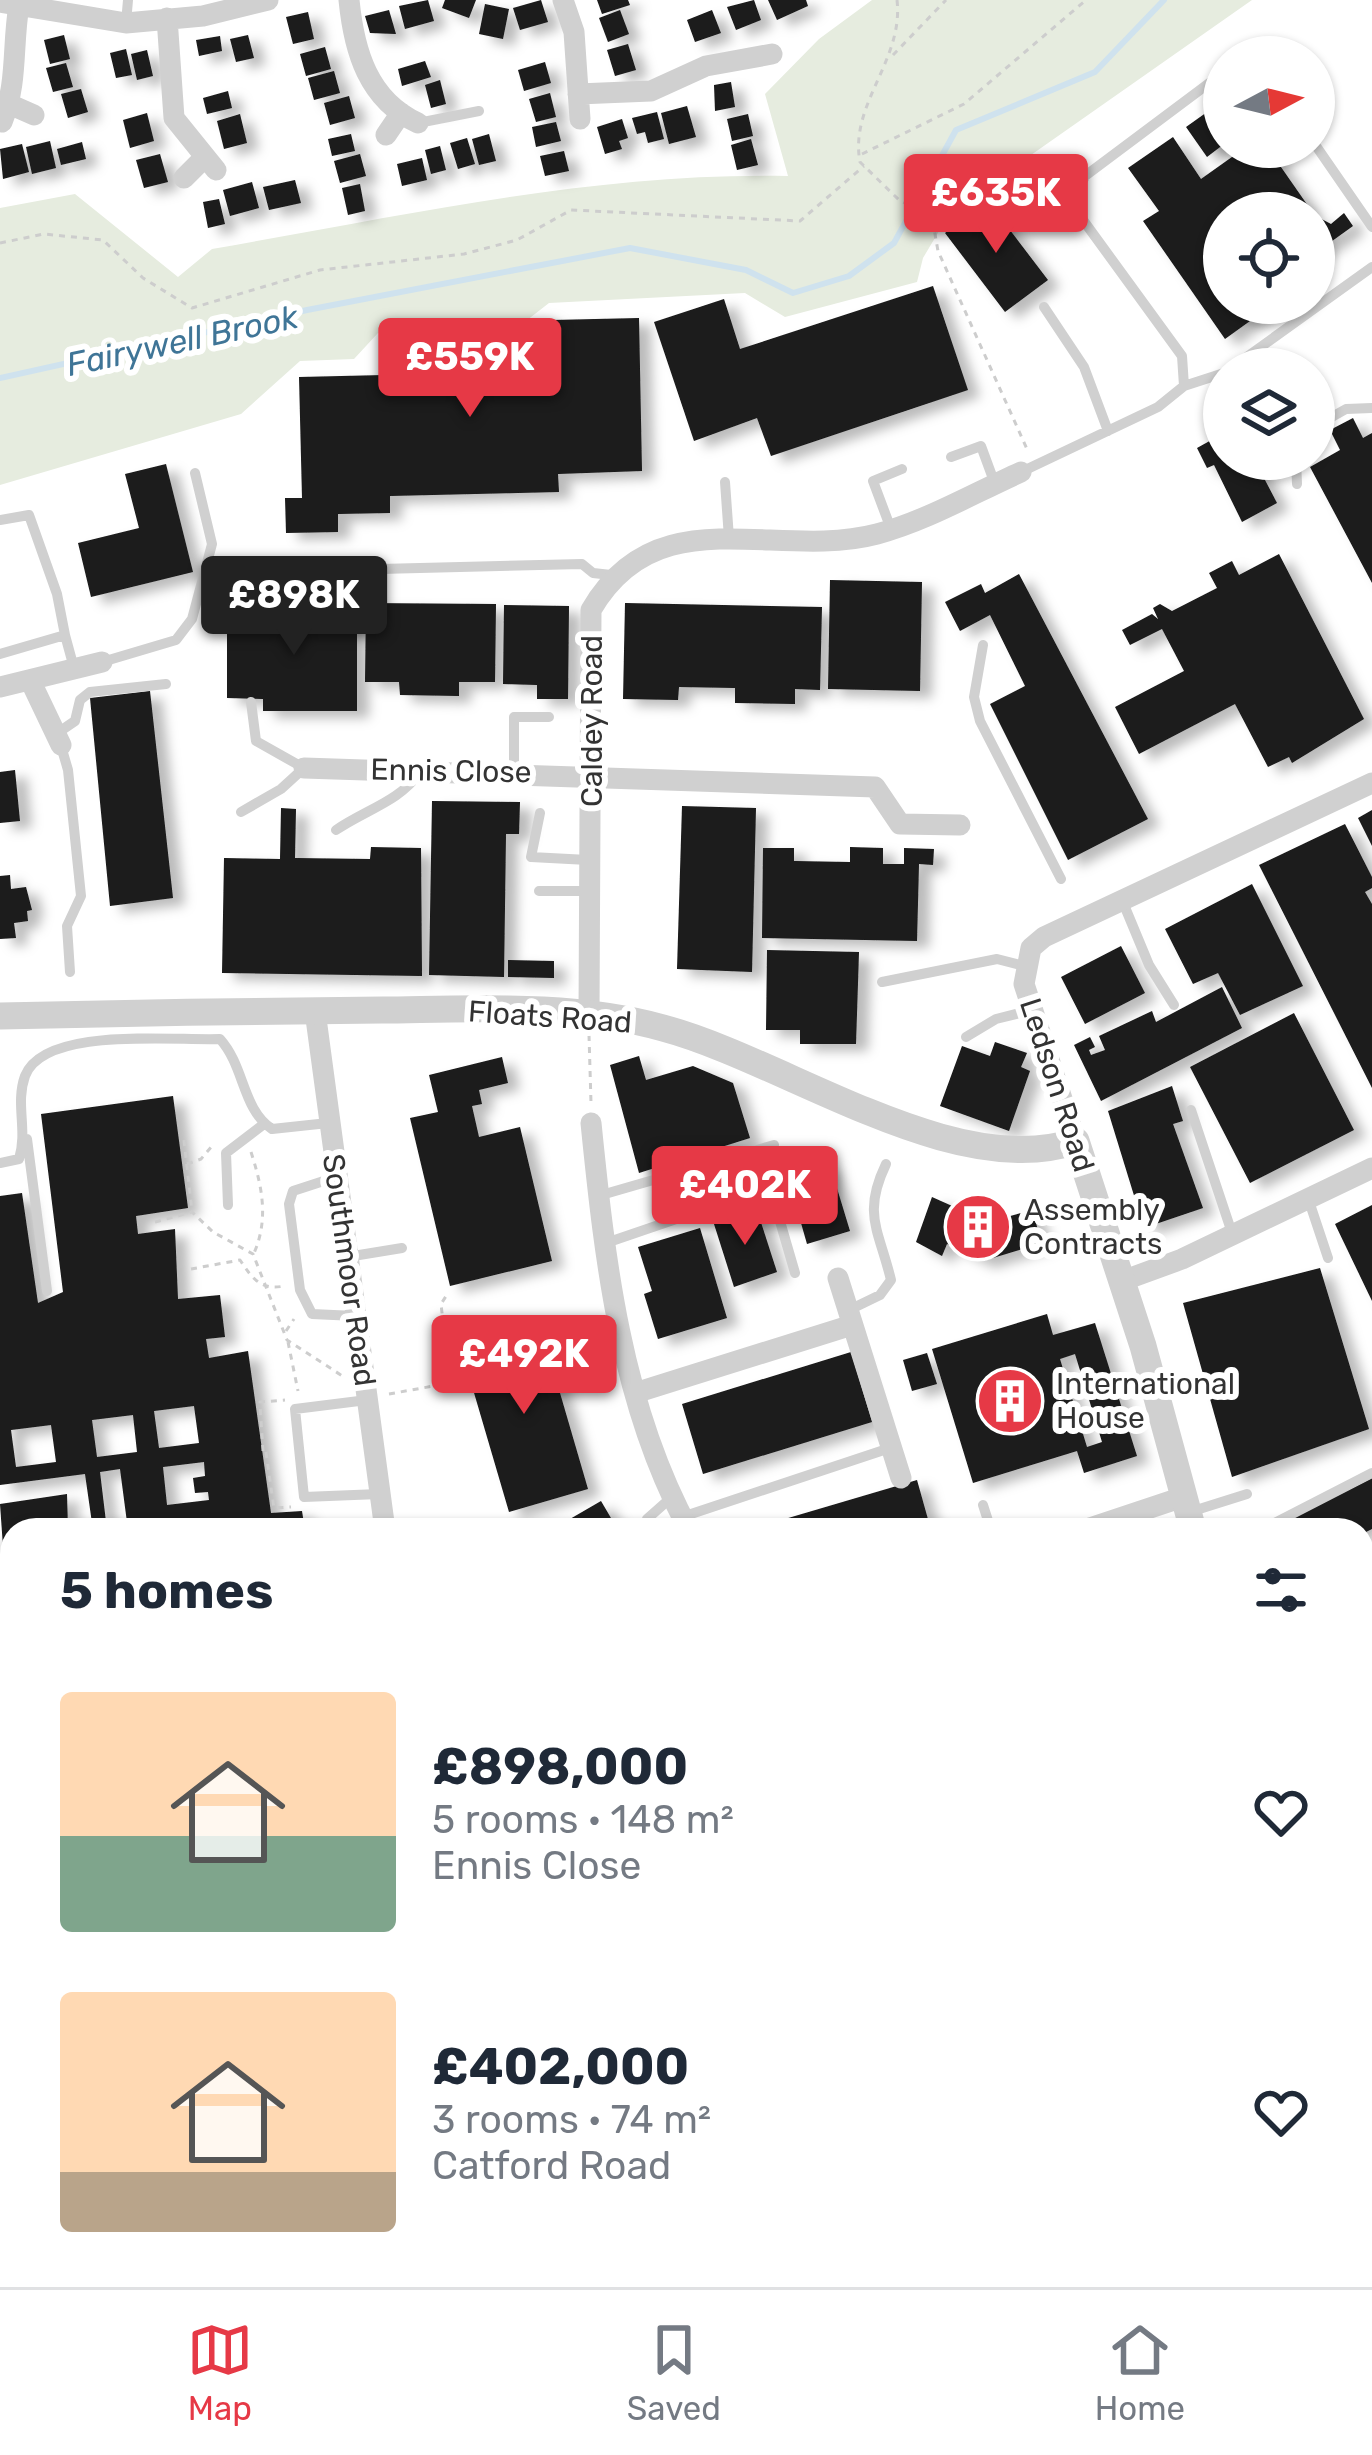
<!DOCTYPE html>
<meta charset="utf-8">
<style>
:root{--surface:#fff;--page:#f6f6f7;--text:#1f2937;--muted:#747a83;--line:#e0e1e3;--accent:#e63946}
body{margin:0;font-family:Rubik,sans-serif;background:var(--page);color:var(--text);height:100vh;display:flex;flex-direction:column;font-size:45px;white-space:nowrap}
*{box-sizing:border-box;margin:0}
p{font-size:39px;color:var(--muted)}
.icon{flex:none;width:66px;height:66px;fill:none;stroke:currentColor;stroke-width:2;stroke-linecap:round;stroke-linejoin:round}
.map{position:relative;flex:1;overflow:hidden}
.side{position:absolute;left:0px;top:1518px;width:1374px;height:771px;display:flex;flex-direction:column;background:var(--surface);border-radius:36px 36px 0 0;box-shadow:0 3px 9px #0004}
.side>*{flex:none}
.needle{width:78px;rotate:83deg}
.buttons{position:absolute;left:1203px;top:36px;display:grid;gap:24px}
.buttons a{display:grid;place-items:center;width:132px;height:132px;border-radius:50%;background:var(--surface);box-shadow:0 3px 9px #0004;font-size:60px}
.price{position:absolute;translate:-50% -102px;padding:0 27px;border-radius:12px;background:var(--accent);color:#fff;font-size:39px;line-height:78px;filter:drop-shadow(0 3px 6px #0008)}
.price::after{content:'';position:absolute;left:50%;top:72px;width:36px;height:27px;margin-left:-18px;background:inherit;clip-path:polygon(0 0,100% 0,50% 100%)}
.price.on{background:#222;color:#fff}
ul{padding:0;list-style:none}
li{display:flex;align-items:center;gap:36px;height:300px;padding:0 60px}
li span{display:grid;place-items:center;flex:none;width:336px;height:240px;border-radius:12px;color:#555}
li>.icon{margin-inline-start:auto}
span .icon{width:144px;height:144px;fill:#fffc;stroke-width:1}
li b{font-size:51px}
h2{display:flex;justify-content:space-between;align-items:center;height:144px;padding:0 60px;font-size:51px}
.tab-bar{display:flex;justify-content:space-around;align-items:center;height:168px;border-top:3px solid var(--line);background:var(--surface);font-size:33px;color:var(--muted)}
.tab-bar a{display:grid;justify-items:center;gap:6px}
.tab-bar .on{color:var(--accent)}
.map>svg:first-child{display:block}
</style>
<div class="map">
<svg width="1372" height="2287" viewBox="0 0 1372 2287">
<defs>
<filter id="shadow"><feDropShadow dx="12" dy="7" stdDeviation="6" flood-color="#0004"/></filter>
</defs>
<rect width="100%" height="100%" fill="#fff"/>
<!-- green -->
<path fill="#e6ecdf" d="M872,0h380l-301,211 -28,47 -6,24 -132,35 -40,-24 -196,10 -27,21 -144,9 -24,26 -54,2 -59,53 -241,71v-277l75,-14 103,83 34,-28c191,-33 382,-77 576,-73l-23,-82 54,-55z"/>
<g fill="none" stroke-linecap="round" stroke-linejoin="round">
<!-- stream -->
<path stroke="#cfe2ee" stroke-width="6" d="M0,378l307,-68 323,-62 116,22 47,23 56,-17 45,-33 62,-113 139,-58 69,-72"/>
</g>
<!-- building -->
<path fill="#1a1a1a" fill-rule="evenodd" filter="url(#shadow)" d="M428,0l6,21 -29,8 -6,-23z
M445,0h31l-7,18 -27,-10z
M541,0l7,22 -28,8 -7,-22z
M597,0h31l2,5 -28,9z
M754,0l7,20 -25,10 -9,-23z
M768,0h38l2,6 -31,14z
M485,4l24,5 -6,30 -24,-5z
M389,10l7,24 -26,-1 -5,-17z
M620,10l9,24 -21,8 -9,-24z
M712,10l9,23 -26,9 -8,-22z
M308,12l6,27 -21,5 -7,-27z
M64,35l6,24 -20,5 -6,-24z
M248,35l6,23 -18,4 -6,-23z
M220,36l2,15 -23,5 -3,-16z
M628,44l8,26 -21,6 -8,-26z
M325,47l6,22 -25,7 -6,-22z
M126,49l6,26 -16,3 -6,-25z
M147,50l6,26 -16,4 -6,-26z
M425,61l6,16 -29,9 -4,-17z
M545,62l6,21 -27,8 -6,-21z
M66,63l7,24 -20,5 -7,-24z
M334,71l6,22 -26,7 -6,-22z
M440,80l6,24 -15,4 -6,-23z
M731,82l4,25 -20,4 -1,-26z
M81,89l7,23 -20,6 -7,-24z
M228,91l4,17 -25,6 -4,-16z
M550,93l6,24 -20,5 -7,-23z
M349,96l6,22 -25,7 -6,-22z
M1224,100v44l-17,13 -21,-30z
M687,106l9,31 -27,7 -8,-31z
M657,112l7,27 -16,4 -3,-11 -8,2 -5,-16z
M147,113l7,28 -24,7 -7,-28z
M240,114l7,29 -23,6 -7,-28z
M748,114l5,22 -21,5 -5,-22z
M622,119l6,19 -9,3 3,8 -17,5 -8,-27z
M556,122l5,19 -25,6 -4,-20z
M351,134l4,17 -23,5 -4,-17z
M489,134l7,27 -17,4 -7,-26z
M1173,137l28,42 45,-32h21l46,66h-89v90h51l-50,36 -82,-118 16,-10 -31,-43z
M467,138l8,26 -17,5 -8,-26z
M751,139l7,26 -21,5 -6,-25z
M50,141l6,27 -24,6 -6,-27z
M82,142l4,17 -25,6 -4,-16z
M22,144l7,28 -26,7 -3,-30z
M440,146l6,24 -15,4 -6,-24z
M564,151l5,20 -24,5 -5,-20z
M160,154l8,28 -24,6 -8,-28z
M360,154l6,22 -26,7 -6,-22z
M422,158l5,22 -25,6 -5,-22z
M295,180l6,23 -32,7 -6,-23z
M252,182l7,26 -29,8 -7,-26z
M360,184l5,27 -17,4 -6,-27z
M219,199l6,25 -17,4 -5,-26z
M987,200l61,80 -43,32 -60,-79z
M1344,213l9,13 -39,28v-39l17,9z
M933,286l35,104 -197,66 -14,-38 -63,23 -40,-119 70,-23 16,50z
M639,318l3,153 -84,3 1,18 -169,4v17l-52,1v18l-52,1 -1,-35h17l-3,-121 85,-2 -1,-33 169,-4v-18z
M1353,418l10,20 9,-5v150l-62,-116 30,-17 -10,-20z
M1224,433v26h30l23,44 -35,19 -28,-57 -7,3 -10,-20z
M166,464l27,108 -102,25 -13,-54 61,-15 -14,-54z
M1279,554l85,165 -72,44 -3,-6 -21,10 -33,-63 -96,50 -24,-47 69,-36 -22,-42 -32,16 -8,-15 30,-16 6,5 -5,-11 7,-4 12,7 45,-23 -8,-15 23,-12 7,14z
M1019,574l129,245 -80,41 -78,-156 35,-18 -35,-71 -30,16 -15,-29 36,-18 4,9z
M830,580l92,2 -2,109 -92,-2z
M366,603l130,1 -1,78h-36v14l-59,-1 -1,-13h-34z
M625,603l197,4 -2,83 -25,-1v15l-60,-1v-15l-56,-1 -1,13 -55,-1z
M504,605l65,1 -1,93h-31v-14l-34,-1z
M227,609h130v102h-94v-12l-36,-1z
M150,691l23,207 -63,8 -20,-208z
M15,770l5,51 -20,2v-51z
M432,801l88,1 -1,32h-13l-2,143 -75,-2z
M682,806l74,2 -4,164 -75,-3z
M281,808l15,1 -1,49 75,1 1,-12 50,1 1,128 -200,-3 2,-115 56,1z
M1372,810v36l-14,-28z
M1345,824l27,53v11l-7,4 7,12v184l-113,-223z
M850,847l33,1v16h21v-16l30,1 -1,16 -14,-1 -2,77 -155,-3 1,-90h31v13l56,1z
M10,875l1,14 15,-2 6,23 -5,1 1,10 -14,2 2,15 -16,1v-63z
M1252,884l51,102 -63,29 -22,-42 -25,11 -28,-55z
M1121,946l24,47 -60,31 -24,-47z
M767,950l92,2 -3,92h-56v-14h-34z
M508,960l46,1v17l-46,-1z
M1222,987l20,41 -141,73 -27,-56 16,-8 5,10 -6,3 2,5 14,-5 -6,-14 53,-25 4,11z
M1294,1013l60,117 -104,53 -60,-116z
M995,1042l32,11 -6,14 9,4 -21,60 -69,-25 22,-60 28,10z
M639,1056l7,24 47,-14 40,17 17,55 -111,35 -29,-108z
M502,1057l6,26 -29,7 3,14 -10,2 7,31 41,-10 32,134 -102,25 -40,-168 28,-6 -9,-37z
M1172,1086l11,35 -10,3 30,84 -59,20 -36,-117z
M173,1096l15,112 -52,8 2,18 37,-5 3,70 42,-4 5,42 -19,2 3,19 39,-7 23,162 31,-2 3,19h-177l-8,-61 -20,3 7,58h-14l-8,-56 -85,11v-289l22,-3 16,110 25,-11 -22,-178zM194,1406l5,37 -40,5 -5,-37zM133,1415l4,37 -40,5 -5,-37zM51,1425l5,37 -40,5 -5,-37zM204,1462l1,14 -12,2 2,15 13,-1 1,8 -42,5 -4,-38z
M829,1162l21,69 -43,13 -20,-70z
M932,1197l56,25 44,-12 10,33 -59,18 -36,-17 -5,12 -26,-14z
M1372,1205v96l-37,-77z
M757,1210l20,62 -43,15 -20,-63z
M700,1228l27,90 -69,21 -14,-45 8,-3 -14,-44z
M1320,1268l49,161 -137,48 -49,-174z
M1047,1314l6,21 42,-12 42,133 -53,17 -7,-22 -104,32 -41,-134zM1075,1354l27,88 -15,5 -27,-88z
M539,1321l49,168 -79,23 -49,-167z
M851,1352l21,70 -169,52 -21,-70z
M927,1353l10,31 -25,7 -9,-31z
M1372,1478v51l-10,5v-4h-67l-6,-10z
M917,1480l14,50h-180v-1z
M67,1494l1,36h-56v44l-7,1 -5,-71z
M601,1501l17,29h-67z
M1372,1558v207l-10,4v-206z
M12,1616v129l-12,1v-128z
M1372,1823v35l-10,-19v-11z
M11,1937l-2,171 3,140 -12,-4v-275z
M1362,1985l10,14v57l-10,8z
M196,2277h84l-3,10h-55z
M430,2277h31l25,9 -60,1z
M491,2277h38l-4,10h-38z
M547,2277h6l29,10h-39z
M605,2277h38l-4,10h-38z
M723,2277h40l-17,10h-17z
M881,2277h38l3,5 -1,5h-35z
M981,2277h68l7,10h-68z"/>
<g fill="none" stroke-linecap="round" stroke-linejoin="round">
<!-- path -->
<path stroke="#cdcdcd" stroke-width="3" stroke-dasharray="6 6" stroke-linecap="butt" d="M897,0c7,60 -48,104 -37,162l39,38 33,17 6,34 89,198
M893,55l53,-55
M862,154l102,-50 122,-104
M0,243l44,-9 59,6 40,38 49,30 128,-38 144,-16 53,-14 54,-30 229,11 64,-55
M589,1035l2,68
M184,1140l8,70
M251,1152c11,34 18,67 3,101
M187,1164l14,-5 11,-13
M155,1222l37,-10 21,20 40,22 34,86 57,37
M191,1269l49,-9c12,18 21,31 44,26
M286,1331l8,-12
M288,1342l10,49
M389,1394l61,-11 -9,-79 7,-11
M263,1451l-3,-49 25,-2
M266,1452l8,56 17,-1
M1362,2244l10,-5
M1225,2287l15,-10
M1302,2287l14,-10"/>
<!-- service -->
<path stroke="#d0d0d0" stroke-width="10" d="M126,23l2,-23
M418,123l61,-12
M1314,143l58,84
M1044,307l40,60 24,64
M1230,369l142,-102
M1184,386l-2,-30 -99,-136 -6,-26 8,-18 139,-104
M1314,427l32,-18 26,-1
M951,457l30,-11 14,38
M1296,459l1,25
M1021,472l137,-65 26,-21 40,-13
M725,482l4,56
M0,520l29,-5 28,79 8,41
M891,529l-18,-48 29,-12
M340,570l242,-6 11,9 18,2
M983,645l-9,52 6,24 81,158
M0,654l65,-19 9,33
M102,662l74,-22 16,-21 20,-75 -17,-71
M56,734l19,-13 5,-21 10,-8 76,-8
M61,746l7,24 13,126 -14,30 3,46
M514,772v-55h35
M241,812l40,-23 23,-21 -48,-27 -5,-39
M540,813l-9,44 57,3
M336,830c29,-20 64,-29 83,-57
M539,891h49
M1122,900l27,65 25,40
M882,982l115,-23 27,7
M966,1037l30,-18 36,-9
M1191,1110l42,126
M27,1139l20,152
M0,1163l19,-4c9,-29 -4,-55 6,-83 19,-50 148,-35 195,-37 25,28 22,70 52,90l56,-6
M336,1177l-43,14 -4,13 11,86 12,24 43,2
M598,1196l176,-51
M1309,1201l19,57
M228,1205l-2,-52 38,-29
M606,1243l164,-56 25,86
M1065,1245l38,-10
M347,1257l55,-9
M847,1311l33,-16 11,-15c-12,-50 -29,-66 -5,-116
M367,1400l-72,9 9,88 75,-3
M983,1505l8,25
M1193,1511l54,-17
M682,1517l208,-69
M645,1530l2,-11 26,-23
M1261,1530l111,-57
M1362,1553l10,-4
M0,1874l12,-29
M310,2287l3,-10
M361,2287l3,-10"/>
<!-- minor -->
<path stroke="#d0d0d0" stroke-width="21" d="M349,0c5,51 19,100 69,123
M563,0l11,32 6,87
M0,2l126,21 77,-7 65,-16
M167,18l7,100 42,52
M578,94l73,-3 55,-25 66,-12
M9,104l25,11
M2,122c16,-40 10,-75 17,-117
M386,135l15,-22
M184,178l21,-21
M30,680l31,65
M0,687l102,-25
M304,768l571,19 25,37 60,1
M315,1011l70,519
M589,1014l2,-404c67,-115 184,-49 286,-76 49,-13 97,-41 144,-62
M591,1123c14,139 30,282 98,407
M1076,1141l-52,-157 7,-36 13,-11 328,-154
M838,1278l63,200
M1122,1281l60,-22 190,-91
M635,1393l217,-68
M1084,1530l99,-33
M1362,1802l10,-4
M679,2277l5,10"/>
<!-- tertiary -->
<path stroke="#d0d0d0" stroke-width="27" d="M0,1016c127,-3 255,-5 382,-6 93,-1 191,-7 281,18 121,32 292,155 413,113l67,205 50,184
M1362,1912l10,16
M1362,2162l10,-8
M1189,2287l14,-10"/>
<!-- tram -->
<path stroke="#888" stroke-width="3" d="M1362,2201l10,-7
M1240,2287l14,-10"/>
</g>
<!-- icons -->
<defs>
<g id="building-disc" transform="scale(3.45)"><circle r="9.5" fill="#e63946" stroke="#fff"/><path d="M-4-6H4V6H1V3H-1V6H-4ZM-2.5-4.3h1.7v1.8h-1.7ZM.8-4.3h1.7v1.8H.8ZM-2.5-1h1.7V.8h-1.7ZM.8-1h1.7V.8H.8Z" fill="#fff"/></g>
</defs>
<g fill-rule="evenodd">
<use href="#building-disc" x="978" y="1227"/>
<use href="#building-disc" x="1010" y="1401"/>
</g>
<g text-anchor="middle" stroke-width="12" stroke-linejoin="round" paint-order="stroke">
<!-- street labels -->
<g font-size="30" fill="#333" stroke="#fff">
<text transform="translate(592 721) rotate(-90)" y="10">Caldey Road</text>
<text transform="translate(451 771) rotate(1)" y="10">Ennis Close</text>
<text transform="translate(550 1017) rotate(4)" y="10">Floats Road</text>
<text transform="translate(1057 1085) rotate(72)" y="10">Ledson Road</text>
<text transform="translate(349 1270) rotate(82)" y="10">Southmoor Road</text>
</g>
<!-- poi labels -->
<g font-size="30" fill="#333" stroke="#fff" text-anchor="start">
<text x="1024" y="1220">Assembly<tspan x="1024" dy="34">Contracts</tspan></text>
<text x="1056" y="1394">International<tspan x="1056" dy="34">House</tspan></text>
</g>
<!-- water labels -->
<g font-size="33" font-style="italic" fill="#3f7597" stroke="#fff">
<text transform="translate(182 340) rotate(-12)" y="12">Fairywell Brook</text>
</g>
</g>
</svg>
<div class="buttons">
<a><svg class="needle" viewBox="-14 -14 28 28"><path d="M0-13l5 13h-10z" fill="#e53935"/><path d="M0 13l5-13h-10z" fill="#747a83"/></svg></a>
<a><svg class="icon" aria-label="locate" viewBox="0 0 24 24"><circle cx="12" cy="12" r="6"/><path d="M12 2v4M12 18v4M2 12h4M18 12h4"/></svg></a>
<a><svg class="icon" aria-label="layers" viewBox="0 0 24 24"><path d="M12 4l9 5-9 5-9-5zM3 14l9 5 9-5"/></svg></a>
</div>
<b class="price" style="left:996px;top:256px">£635K</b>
<b class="price" style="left:470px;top:420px">£559K</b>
<b class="price on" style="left:294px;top:658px">£898K</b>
<b class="price" style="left:745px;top:1248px">£402K</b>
<b class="price" style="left:524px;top:1417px">£492K</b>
<section class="side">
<h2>5 homes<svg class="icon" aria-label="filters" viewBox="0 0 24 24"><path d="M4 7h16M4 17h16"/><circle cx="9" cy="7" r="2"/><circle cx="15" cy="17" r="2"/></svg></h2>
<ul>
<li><span style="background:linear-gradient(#ffd9b3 60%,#7fa58c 0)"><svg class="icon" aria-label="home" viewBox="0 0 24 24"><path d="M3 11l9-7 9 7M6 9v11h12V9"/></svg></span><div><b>£898,000</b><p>5 rooms · 148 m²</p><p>Ennis Close</p></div><svg class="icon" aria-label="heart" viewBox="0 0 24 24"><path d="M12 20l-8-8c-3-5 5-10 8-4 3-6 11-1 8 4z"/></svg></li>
<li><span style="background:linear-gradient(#ffd9b3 75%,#b9a48a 0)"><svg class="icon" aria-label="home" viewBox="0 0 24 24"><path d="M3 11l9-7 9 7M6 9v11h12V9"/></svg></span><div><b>£402,000</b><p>3 rooms · 74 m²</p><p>Catford Road</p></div><svg class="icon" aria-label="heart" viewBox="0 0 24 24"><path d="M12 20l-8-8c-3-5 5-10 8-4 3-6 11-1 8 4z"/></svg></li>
</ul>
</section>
</div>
<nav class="tab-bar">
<a class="on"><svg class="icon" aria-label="map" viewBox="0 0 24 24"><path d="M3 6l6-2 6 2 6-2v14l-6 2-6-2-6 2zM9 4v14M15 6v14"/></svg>Map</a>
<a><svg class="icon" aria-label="saved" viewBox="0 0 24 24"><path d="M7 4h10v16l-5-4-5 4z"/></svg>Saved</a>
<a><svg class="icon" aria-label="home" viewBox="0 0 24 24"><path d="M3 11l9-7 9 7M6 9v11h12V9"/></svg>Home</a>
</nav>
